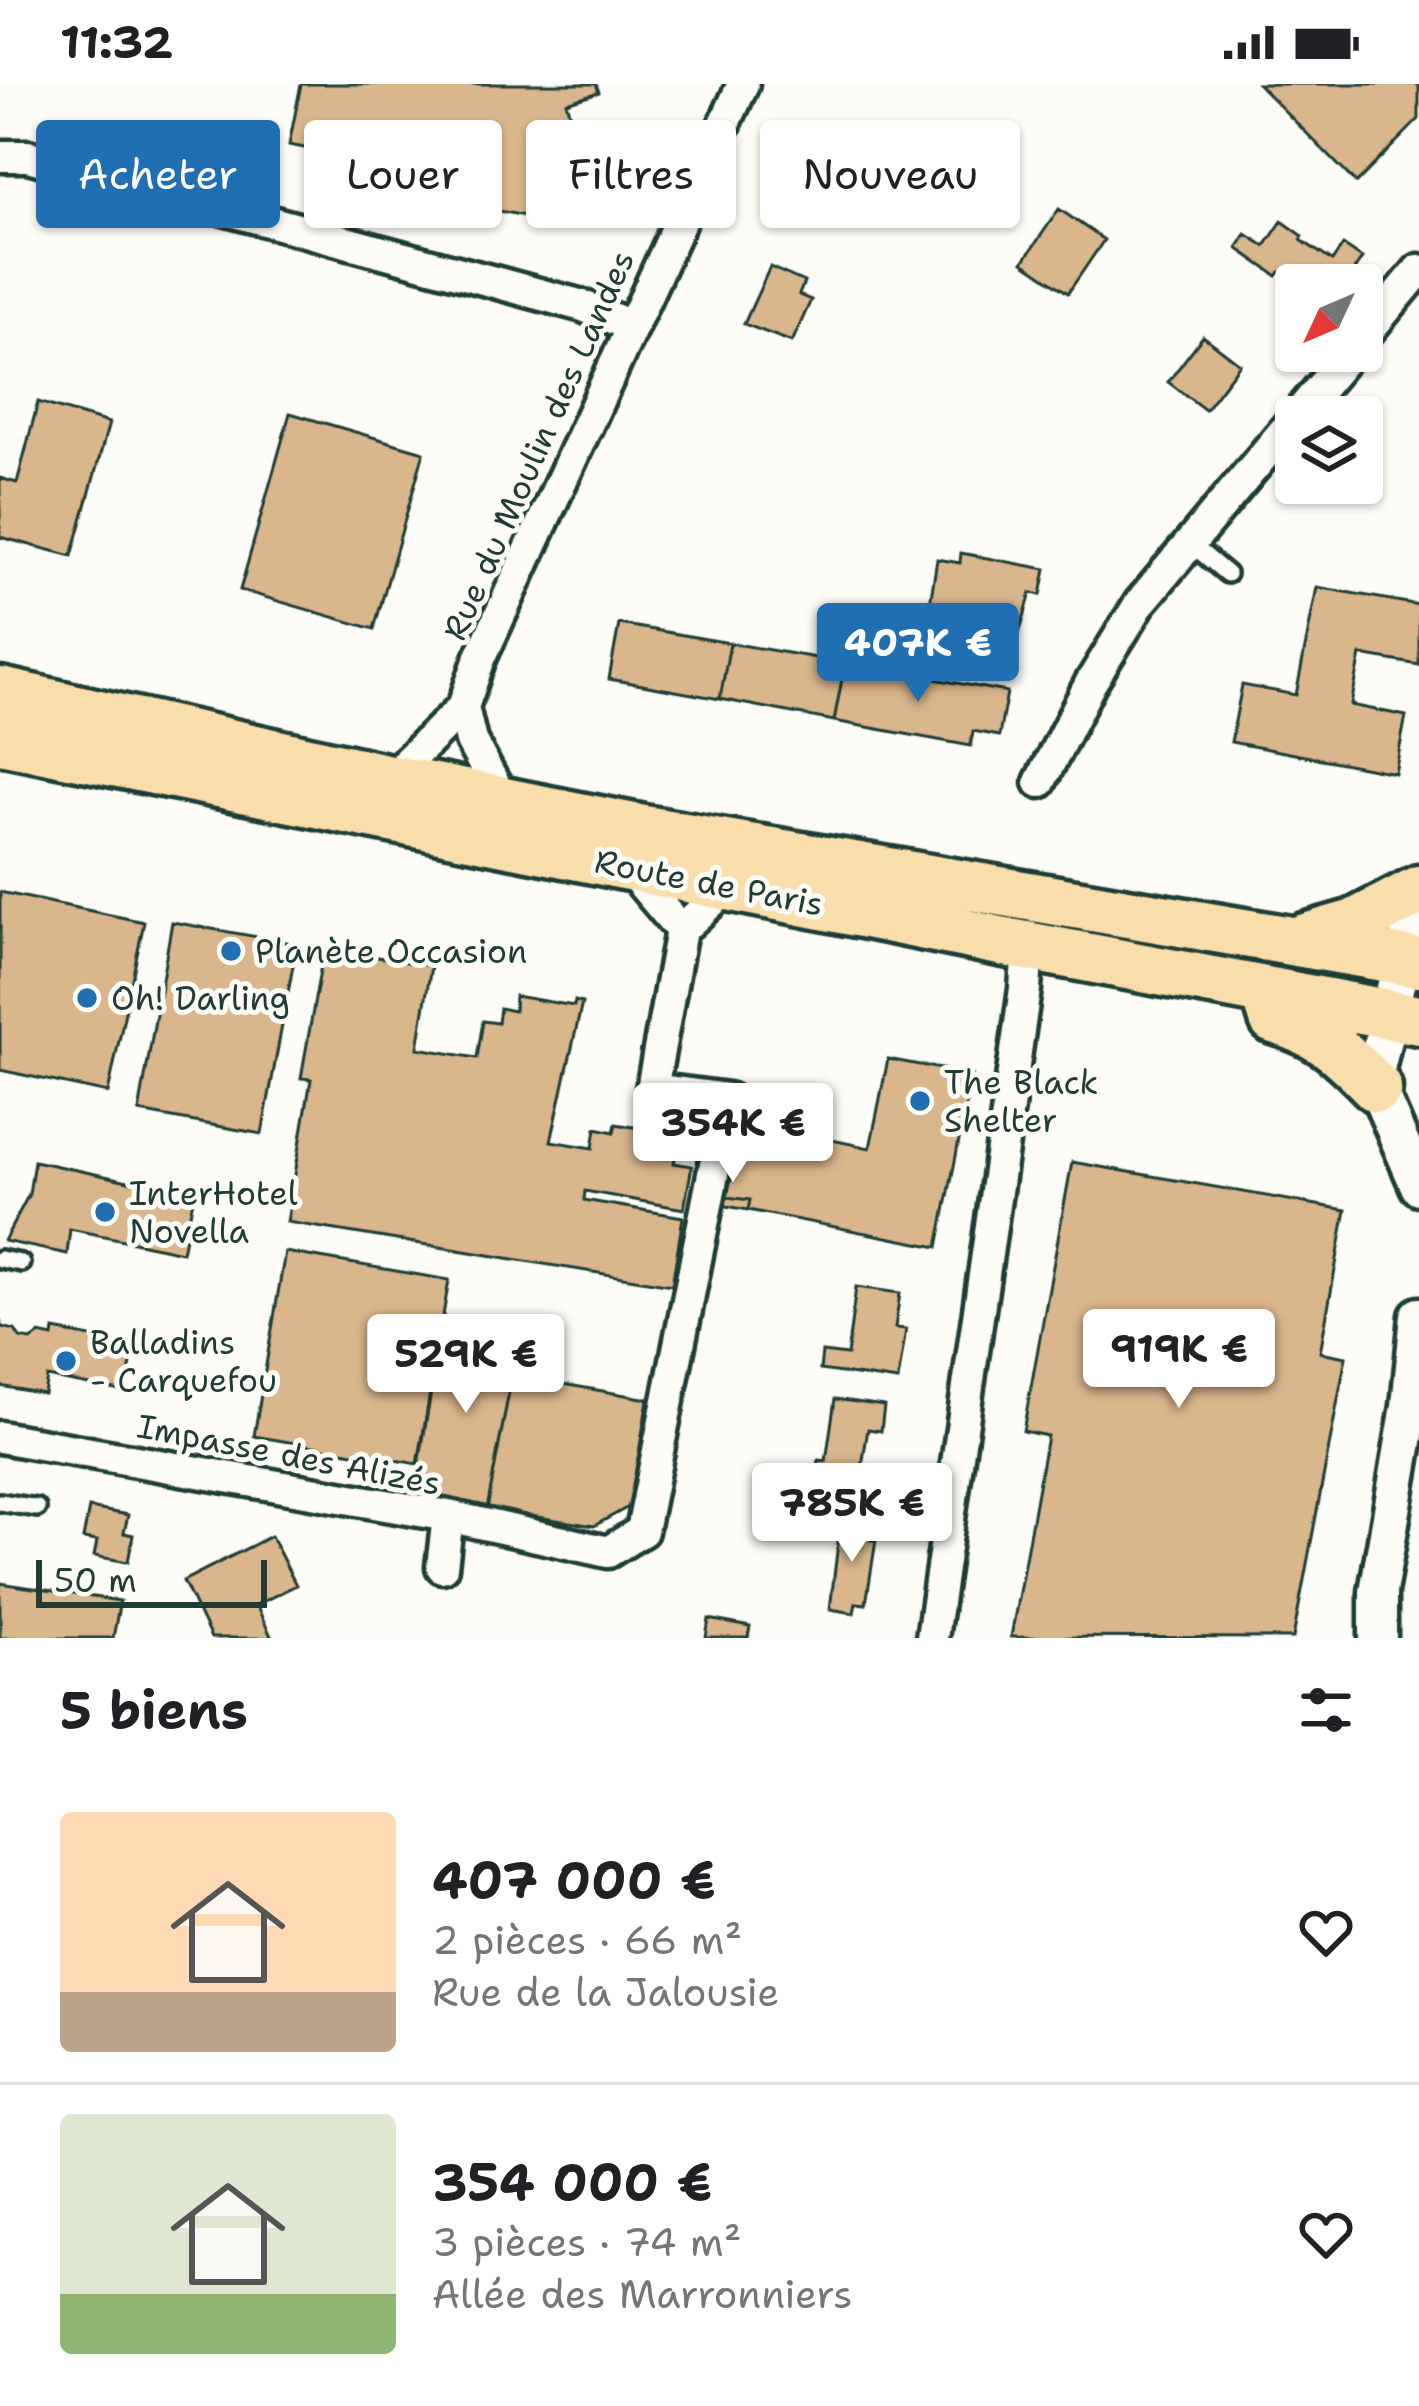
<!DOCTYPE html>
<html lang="fr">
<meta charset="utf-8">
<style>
:root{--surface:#fff;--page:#f2f2f2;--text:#202124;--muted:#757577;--line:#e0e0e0;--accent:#1f6fb2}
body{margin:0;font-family:"Shantell Sans",sans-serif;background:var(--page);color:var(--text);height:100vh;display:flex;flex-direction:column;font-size:45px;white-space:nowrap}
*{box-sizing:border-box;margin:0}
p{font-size:39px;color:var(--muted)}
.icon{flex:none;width:66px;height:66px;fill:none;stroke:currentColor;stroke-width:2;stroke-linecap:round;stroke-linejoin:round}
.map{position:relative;height:1554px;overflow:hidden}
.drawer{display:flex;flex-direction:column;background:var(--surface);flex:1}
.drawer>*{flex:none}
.guide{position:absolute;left:36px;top:36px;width:1347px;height:108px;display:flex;gap:24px}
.needle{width:78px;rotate:226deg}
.buttons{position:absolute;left:1275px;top:180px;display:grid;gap:24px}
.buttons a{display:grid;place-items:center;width:108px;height:108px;border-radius:12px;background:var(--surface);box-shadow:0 3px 9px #0004;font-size:60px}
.scale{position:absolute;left:36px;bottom:30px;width:231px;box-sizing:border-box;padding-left:12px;border:6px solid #1f3d34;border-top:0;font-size:33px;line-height:42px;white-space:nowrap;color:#1f3d34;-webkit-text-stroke:9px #fdfcf7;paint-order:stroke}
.price{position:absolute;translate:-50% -102px;padding:0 27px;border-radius:12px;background:#fff;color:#222;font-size:39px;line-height:78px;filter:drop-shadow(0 3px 6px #0008)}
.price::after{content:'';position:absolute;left:50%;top:72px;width:36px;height:27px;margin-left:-18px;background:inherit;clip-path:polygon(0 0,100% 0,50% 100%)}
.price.current{background:var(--accent);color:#fff}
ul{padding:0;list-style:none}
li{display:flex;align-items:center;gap:36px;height:300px;padding:0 60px}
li+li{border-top:3px solid var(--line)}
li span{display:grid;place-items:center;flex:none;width:336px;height:240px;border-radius:12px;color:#555}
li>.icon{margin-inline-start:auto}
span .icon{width:144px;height:144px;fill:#fffc;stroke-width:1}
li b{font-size:51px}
h2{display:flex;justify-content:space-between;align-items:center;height:144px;padding:0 60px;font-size:51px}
.chip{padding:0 42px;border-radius:12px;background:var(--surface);box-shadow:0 3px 9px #0004;font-size:42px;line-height:108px}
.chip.current{background:var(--accent);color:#fff}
.status{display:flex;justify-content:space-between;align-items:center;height:84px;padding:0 60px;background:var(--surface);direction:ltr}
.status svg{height:33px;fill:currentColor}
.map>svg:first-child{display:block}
</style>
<div class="status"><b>11:32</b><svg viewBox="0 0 49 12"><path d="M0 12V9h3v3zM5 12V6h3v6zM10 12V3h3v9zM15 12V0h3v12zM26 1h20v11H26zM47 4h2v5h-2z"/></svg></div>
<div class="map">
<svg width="1419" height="1554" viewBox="0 0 1419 1554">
<rect width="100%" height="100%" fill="#fdfcf7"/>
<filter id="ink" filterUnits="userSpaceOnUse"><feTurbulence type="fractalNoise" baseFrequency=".00833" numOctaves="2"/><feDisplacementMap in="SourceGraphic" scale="24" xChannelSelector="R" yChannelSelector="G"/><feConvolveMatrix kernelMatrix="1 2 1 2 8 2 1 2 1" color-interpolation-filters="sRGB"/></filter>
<g filter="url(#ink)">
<!-- building -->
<path fill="#dab68c" stroke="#1f3d34" stroke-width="3" d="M301,0h295l3,8 -33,10 10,33 -17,88 -233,-47 4,-23 -41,-8z
M1258,0h161v35l-63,64z
M1059,125l45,31 -36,53 -45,-31z
M1282,137l21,15 -2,4 31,21 11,-16 19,13 -18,27h-44l-20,-13 -3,4 -40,-28 9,-14 19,12z
M770,183l34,15 -5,13 12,5 -19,42 -48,-18z
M1203,252l37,28 -35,46 -37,-28z
M38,318l71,21 -37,133 -72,-19v-59l17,5z
M290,329l134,39 -50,177 -134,-39z
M961,469l85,16 -5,26 -10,-2 -12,41 -37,-7 -1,-5 -15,-3 -5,4 -33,-6 9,-58 23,4z
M1317,503l102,18v60l-58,-10 -10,50 55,11 -11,57 -164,-31 11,-57 54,10z
M619,540l111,19 -10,56 -111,-20z
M730,559l115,20 -11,58 -114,-22z
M845,579l162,29 -8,44 -26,-5 -2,15 -137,-25z
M0,808l144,30 -36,171 -108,-23z
M172,838l125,22 -35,190 -123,-22z
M324,864l107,18 -13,82 59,10 6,-37 15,2 2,-15 14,3 1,-15 59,10 1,-5 7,2 -31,138 42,7 3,-20 18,4 2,-8 63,11 -5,28 18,3 -8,43 -99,-18 -1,9 99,17 -11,68 -385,-63 24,-143 -10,-1z
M888,975l84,16 -34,172 -190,-37 2,-10 -23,-3 11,-51 -5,-5 4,-21 133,28z
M733,1057l5,5 -11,51 23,3 -2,10 -27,-5z
M34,1077l160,34 -12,57 -112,-23 -3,25 -63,-13 25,-47z
M1072,1078l274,48 -26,142 26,5 -53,281 -282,-1 36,-201 -24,-5z
M285,1168l164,28 -31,184 -164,-28z
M856,1203l44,6 -5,35 11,1 -8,52 -78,-11 2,-18 25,3z
M0,1236l2,7 13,3 5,8 11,2 9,-6 13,3 1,-7 80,15 -8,47 -79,-15 -3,17 -44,-8z
M442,1240l77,15 -32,170 -73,-13z
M512,1291l136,24 -18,107 -36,20 -107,-17z
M835,1315l49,7 -3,25 -13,-2 -10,62 -26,-3 2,-13 -17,-2 2,-13 7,1z
M89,1424l39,7 -4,18 9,2 -5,27 -34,-6 3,-15 -14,-2z
M836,1435l37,5 -2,16h5l-10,64 -10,-1 -2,10 -24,-4 9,-74 -5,-1z
M271,1452l25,49 -40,20 16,33h-61l-28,-57z
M0,1499l120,18 -7,37h-113z
M709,1535l41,8 -2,11h-42z"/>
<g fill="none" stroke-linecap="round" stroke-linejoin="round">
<!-- service casing -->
<g stroke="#1f3d34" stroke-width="24">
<path id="service" d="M1190,459l37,31
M0,1175l21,4
M0,1418l37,6"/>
</g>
<!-- minor casing -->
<g stroke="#1f3d34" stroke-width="39">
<path id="minor" d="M0,72h28l29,8 526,142 48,20
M1362,254l57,-68
M463,623l8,34 33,61
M389,695l74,-72 16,-46 264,-577
M1040,698l50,-98 50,-81 211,-252
M627,782l54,64
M0,1353l448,79 -6,51
M448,1432l160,36 34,-21 86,-432 -76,-10 29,-159 48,-44
M932,1554l93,-649 3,-44"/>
</g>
<!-- tertiary casing -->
<g stroke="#1f3d34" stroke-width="45">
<path id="tertiary" d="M1419,820l-9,21 -34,144 1,19 42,98
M1378,1554v-46l32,-186 9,-90"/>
</g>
<!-- primary casing -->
<g stroke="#1f3d34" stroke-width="57">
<path id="primary" d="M0,608l389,87 255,51 775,133
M0,655l1005,203 414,78
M1302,855l52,-15 65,-34
M1269,919l5,16c51,15 67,33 103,69"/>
</g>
<!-- service -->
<use href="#service" stroke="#fdfcf7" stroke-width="15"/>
<!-- minor -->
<use href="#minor" stroke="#fdfcf7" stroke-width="30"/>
<!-- tertiary -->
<use href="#tertiary" stroke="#fdfcf7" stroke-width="36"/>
<!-- primary -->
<use href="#primary" stroke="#f9deab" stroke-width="48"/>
</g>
</g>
<!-- markers -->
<g fill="#1f6fb2" stroke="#fdfcf7" stroke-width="4.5">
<circle cx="231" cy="867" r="12"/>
<circle cx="87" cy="914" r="12"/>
<circle cx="920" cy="1017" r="12"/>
<circle cx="105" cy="1128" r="12"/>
<circle cx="66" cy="1277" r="12"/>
</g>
<g text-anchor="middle" stroke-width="10" stroke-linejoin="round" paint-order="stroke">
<!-- street labels -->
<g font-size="33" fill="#1f3d34" stroke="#fdfcf7">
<text transform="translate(538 361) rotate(-66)" y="12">Rue du Moulin des Landes</text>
<text transform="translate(709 798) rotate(11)" y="12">Route de Paris</text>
<text transform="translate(289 1370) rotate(11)" y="12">Impasse des Alizés</text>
</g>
<!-- poi labels -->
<g font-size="33" fill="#1f3d34" stroke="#fdfcf7" text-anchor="start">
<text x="255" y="879">Planète Occasion</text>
<text x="111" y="926">Oh! Darling</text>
<text x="944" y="1010">The Black<tspan x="944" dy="38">Shelter</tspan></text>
<text x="129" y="1121">InterHotel<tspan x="129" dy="38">Novella</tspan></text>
<text x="90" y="1270">Balladins<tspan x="90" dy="38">- Carquefou</tspan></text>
</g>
</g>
</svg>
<div class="buttons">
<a><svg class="needle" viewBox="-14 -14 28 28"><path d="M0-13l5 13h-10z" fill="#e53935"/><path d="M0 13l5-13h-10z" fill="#757577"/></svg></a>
<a><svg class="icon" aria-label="layers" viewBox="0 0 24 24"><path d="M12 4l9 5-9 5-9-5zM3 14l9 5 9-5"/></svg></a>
</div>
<div class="scale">50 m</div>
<b class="price current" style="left:918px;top:621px">407K €</b>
<b class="price" style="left:733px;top:1101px">354K €</b>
<b class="price" style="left:1179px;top:1327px">919K €</b>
<b class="price" style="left:466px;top:1332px">529K €</b>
<b class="price" style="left:852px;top:1481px">785K €</b>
<div class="guide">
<a class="chip current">Acheter</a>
<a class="chip">Louer</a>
<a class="chip">Filtres</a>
<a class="chip">Nouveau</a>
</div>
</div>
<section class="drawer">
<h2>5 biens<svg class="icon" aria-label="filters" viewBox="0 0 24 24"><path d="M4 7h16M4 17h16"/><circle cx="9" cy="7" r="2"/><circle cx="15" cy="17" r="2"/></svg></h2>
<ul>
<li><span style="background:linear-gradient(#ffd9b3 75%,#b9a48a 0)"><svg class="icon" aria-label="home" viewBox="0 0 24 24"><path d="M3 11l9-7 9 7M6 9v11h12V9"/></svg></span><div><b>407 000 €</b><p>2 pièces · 66 m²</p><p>Rue de la Jalousie</p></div><svg class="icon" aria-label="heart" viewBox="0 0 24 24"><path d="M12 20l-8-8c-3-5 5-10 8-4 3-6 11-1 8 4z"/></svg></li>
<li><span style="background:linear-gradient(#dfe7d0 75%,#8fb573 0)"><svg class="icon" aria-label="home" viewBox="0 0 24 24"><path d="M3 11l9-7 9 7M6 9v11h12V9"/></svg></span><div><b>354 000 €</b><p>3 pièces · 74 m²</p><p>Allée des Marronniers</p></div><svg class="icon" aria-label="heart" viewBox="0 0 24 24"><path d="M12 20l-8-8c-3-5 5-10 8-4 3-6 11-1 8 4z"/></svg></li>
</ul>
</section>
